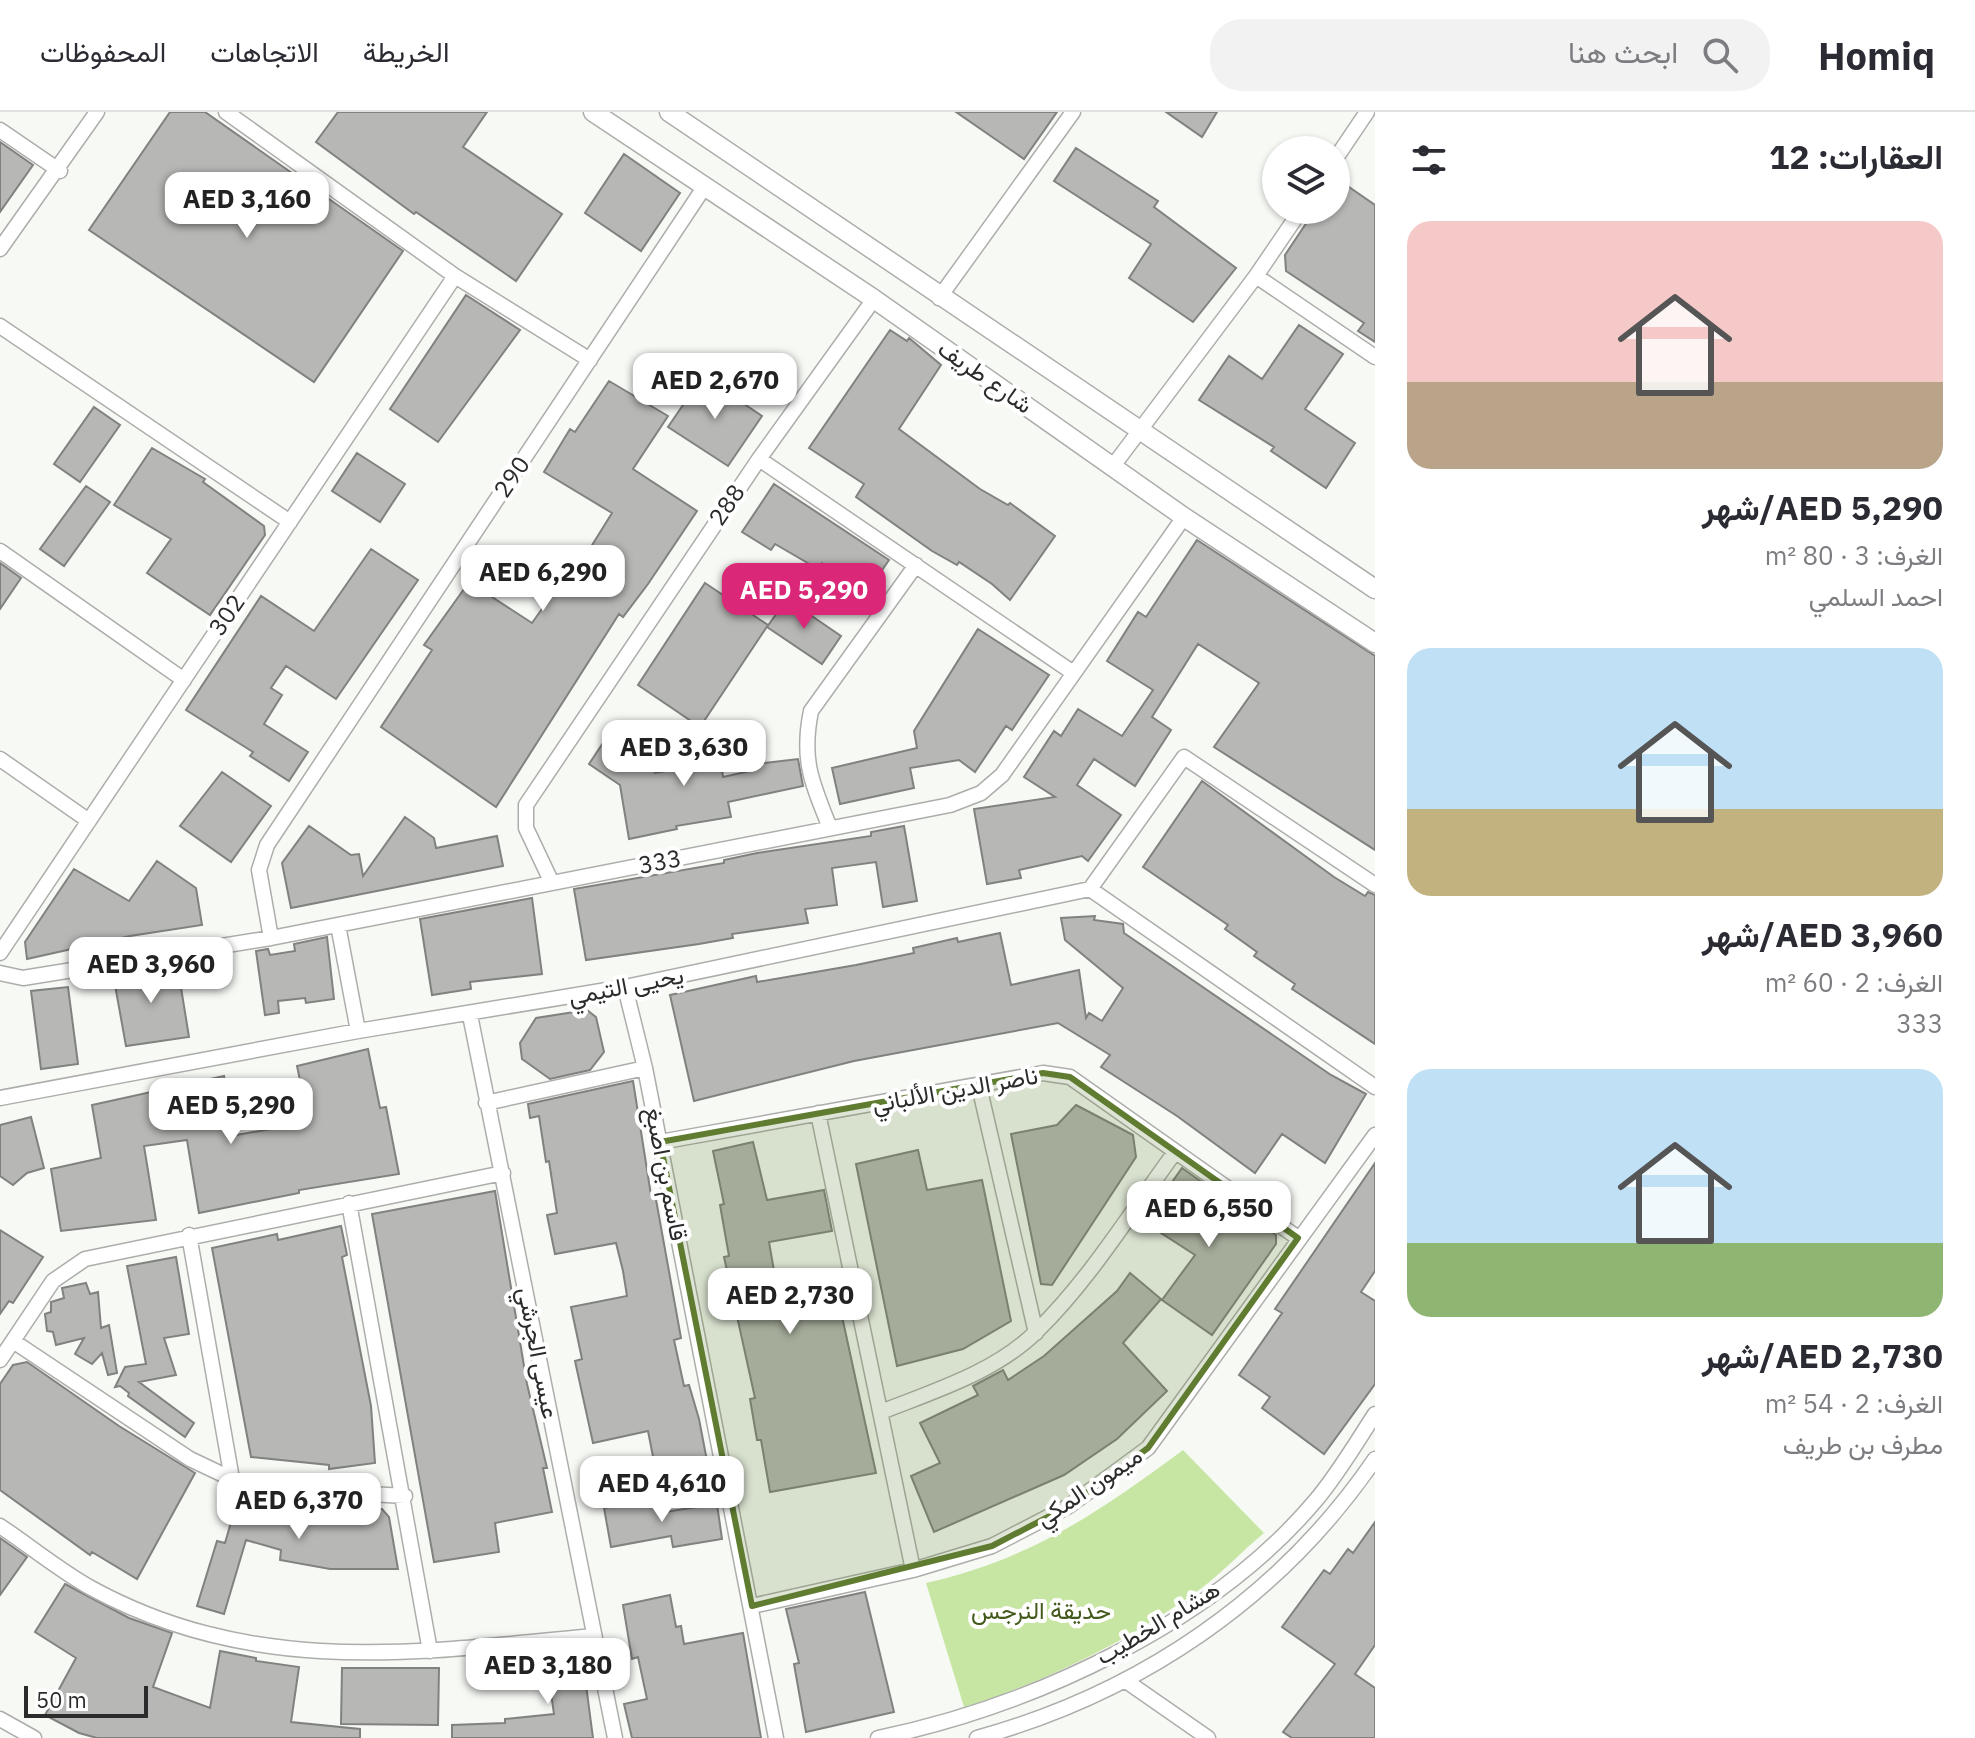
<!DOCTYPE html>
<html lang="ar">
<meta charset="utf-8">
<style>
:root{--surface:#fff;--page:#f2f2f3;--text:#2b2b33;--muted:#7c7c81;--line:#e1e1e2;--accent:#db2777}
body{margin:0;font-family:"IBM Plex Sans",Vazirmatn,sans-serif;background:var(--page);color:var(--text);direction:rtl;height:100vh;display:flex;flex-direction:column;font-size:30px;white-space:nowrap}
*{box-sizing:border-box;margin:0}
p{font-size:26px;color:var(--muted)}
.icon{flex:none;width:44px;height:44px;fill:none;stroke:currentColor;stroke-width:2;stroke-linecap:round;stroke-linejoin:round}
.map{position:relative;flex:1;overflow:hidden;direction:ltr}
.details{display:flex;flex-direction:column;background:var(--surface);width:600px}
.details>*{flex:none}
.tools{position:absolute;left:1262px;top:24px;display:grid;gap:16px}
.tools a{display:grid;place-items:center;width:88px;height:88px;border-radius:50%;background:var(--surface);box-shadow:0 2px 6px #0004;font-size:40px}
.scale{position:absolute;left:24px;bottom:20px;width:124px;box-sizing:border-box;padding-left:8px;border:4px solid #2a2b2a;border-top:0;font-size:22px;line-height:28px;white-space:nowrap;color:#2a2b2a;-webkit-text-stroke:6px #fff;paint-order:stroke}
.price{position:absolute;translate:-50% -68px;padding:0 18px;border-radius:16px;background:#fff;color:#222;font-size:26px;line-height:52px;filter:drop-shadow(0 2px 4px #0008)}
.price::after{content:'';position:absolute;left:50%;top:48px;width:24px;height:18px;margin-left:-12px;background:inherit;clip-path:polygon(0 0,100% 0,50% 100%)}
.price.selected{background:var(--accent);color:#fff}
ul{padding:0;list-style:none}
li{display:grid;align-content:center;gap:16px;height:424px;padding:0 32px}
li span{display:grid;place-items:center;height:248px;border-radius:24px;color:#555}
li>.icon{margin-inline-start:auto}
span .icon{width:144px;height:144px;fill:#fffc;stroke-width:1}
li b{font-size:34px}
h2{display:flex;justify-content:space-between;align-items:center;height:96px;padding:0 32px;font-size:34px}
header{display:flex;align-items:center;gap:48px;box-sizing:border-box;height:112px;padding:0 40px;background:var(--surface);border-bottom:2px solid var(--line)}
header strong{font-size:38px}
nav{display:flex;gap:44px;margin-inline-start:auto;font-size:28px}
.search{width:560px;height:72px;background:var(--page);display:flex;align-items:center;gap:20px;box-sizing:border-box;padding:0 28px;border-radius:32px;color:var(--muted);font-size:30px}
main{display:flex;flex:1;min-height:0}
.map>svg:first-child{display:block}
</style>
<header>
<strong>Homiq</strong>
<div class="search"><svg class="icon" aria-label="search" viewBox="0 0 24 24"><circle cx="10" cy="10" r="6"/><path d="M15 15l6 6"/></svg>ابحث هنا</div>
<nav><a>الخريطة</a><a>الاتجاهات</a><a>المحفوظات</a></nav>
</header>
<main>
<section class="details">
<h2>العقارات: 12<svg class="icon" aria-label="filters" viewBox="0 0 24 24"><path d="M4 7h16M4 17h16"/><circle cx="9" cy="7" r="2"/><circle cx="15" cy="17" r="2"/></svg></h2>
<ul>
<li><span style="background:linear-gradient(#f6c9c9 65%,#b9a48a 0)"><svg class="icon" aria-label="home" viewBox="0 0 24 24"><path d="M3 11l9-7 9 7M6 9v11h12V9"/></svg></span><div><b>AED 5,290/شهر</b><p>الغرف: 3 · 80 m²</p><p>احمد السلمي</p></div></li>
<li><span style="background:linear-gradient(#bfe0f5 65%,#c2b280 0)"><svg class="icon" aria-label="home" viewBox="0 0 24 24"><path d="M3 11l9-7 9 7M6 9v11h12V9"/></svg></span><div><b>AED 3,960/شهر</b><p>الغرف: 2 · 60 m²</p><p>333</p></div></li>
<li><span style="background:linear-gradient(#bfe0f5 70%,#8fb573 0)"><svg class="icon" aria-label="home" viewBox="0 0 24 24"><path d="M3 11l9-7 9 7M6 9v11h12V9"/></svg></span><div><b>AED 2,730/شهر</b><p>الغرف: 2 · 54 m²</p><p>مطرف بن طريف</p></div></li>
</ul>
</section>
<div class="map">
<svg width="1375" height="1626" viewBox="0 0 1375 1626">
<rect width="100%" height="100%" fill="#f7f9f5"/>
<!-- green -->
<path fill="#c8e6a3" d="M1183,1338l81,83c-22,18 -42,40 -65,57 -71,51 -151,91 -235,117l-38,-124c107,-25 170,-69 257,-133z"/>
<!-- building -->
<path fill="#b7b8b5" stroke="#80827f" stroke-width="2" d="M170,0h35l198,139 -89,131 -225,-152z
M338,0h149l-24,35 99,67 -46,67 -100,-69 -2,2 -98,-72z
M956,0h101l-33,47z
M1166,0h51l-15,25z
M0,30l33,23 -33,47z
M1076,36l82,53 -4,6 82,61 -43,54 -64,-44 22,-34 -97,-63z
M624,42l56,39 -39,58 -56,-38z
M1336,66l39,27v137l-17,-11 6,-8 -78,-52 -1,-16 30,-45h21z
M466,183l54,35 -82,112 -48,-33z
M1299,213l44,29 -38,55 50,34 -29,45 -55,-37 3,-4 -75,-47 30,-44 33,23z
M890,218l17,11 2,-3 32,27 -42,64 81,60 28,16 2,-2 45,33 -45,64 -18,-16 -33,-22 -2,3 -25,-14 -76,-54 8,-13 -55,-36z
M703,264l59,40 -34,50 -60,-39z
M609,269l59,35 -35,53 64,42 -49,73 -25,33 -4,-3 -123,193 -115,-80 51,-77 -8,-5 45,-63 63,41 53,-75 4,2 23,-37 -68,-41 26,-43 5,3z
M94,295l26,18 -40,57 -26,-18z
M152,336l53,31 -2,3 61,44 1,9 -55,80 -63,-42 24,-34 -57,-34z
M357,341l48,31 -25,38 -48,-31z
M774,372l115,76 -27,39 -22,-16 4,-6 -22,-14 -4,6 -43,-25 -4,6 -29,-18z
M86,374l24,16 -46,64 -24,-17z
M1197,428l178,116v194l-161,-103 45,-64 -61,-39 -46,73 19,13 -36,56 -41,-27 -17,26 44,30 -33,46 -6,-5 -63,14 2,8 -34,6 -13,-75 81,-12 -31,-20 30,-46 7,5 17,-27 44,27 31,-46 -46,-29 31,-49 8,5z
M371,437l47,31 -82,119 -50,-33 -15,22 11,7 -18,29 44,28 -19,29 -39,-25 3,-4 -67,-42 75,-114 53,35z
M0,451l21,15 -21,31z
M705,471l63,42 -68,102 -62,-42z
M787,487l54,37 -19,28 -55,-37z
M978,517l71,46 -37,55 -6,-4 -31,46 -16,-12 -49,8 4,20 -74,16 -8,-36 85,-20 -3,-17z
M609,622l39,26 7,13 66,-11 2,15 27,-6 -2,-6 50,-6 5,27 -75,16 3,15 -55,9 1,3 -48,10 -9,-54 -31,-21z
M222,660l49,34 -40,56 -51,-36z
M1202,669l132,96 31,19 3,-4 7,3v149l-83,-55 3,-5 -41,-28 3,-4 -32,-23 3,-4 -85,-58z
M405,705l29,21 2,10 61,-12 6,30 -212,42 -9,-45 27,-37 42,29 8,-1 4,22z
M904,714l13,75 -34,6 -7,-45 -44,6 5,37 -32,4 3,14 -76,11 1,4 -34,6 -113,16 -12,-71 150,-26v-3l33,-7 114,-17v-4z
M157,749l39,27 6,37 -72,11 -103,23 -2,-17 49,-73 55,32z
M532,786l10,76 -72,8 1,7 -39,6 -12,-76z
M1095,804l-1,4 29,4 1,9 207,142 35,19 -41,69 -43,-29 -27,39 -78,-57 -76,-49 9,-12 -52,-32 -204,38 -160,40 -24,-106 86,-19 1,6 99,-17 58,-12 -1,-5 44,-10 1,4 42,-9 11,52 68,-15 7,48 3,-5 13,8 21,-33 -58,-48 -4,-22z
M327,825l7,62 -28,4 -1,-5 -27,3 1,12 -14,2 -9,-64 12,-2 2,6 25,-4 -1,-7z
M177,851l12,74 -63,9 -13,-72z
M68,875l10,77 -37,5 -10,-78z
M587,898l9,7 8,35 -14,18 -40,9 -28,-20 -2,-16 16,-25z
M368,937l12,59 6,-1 13,67 -100,16v3l-100,20 -12,-73 -43,6 12,74 -95,11 -10,-62 50,-11 -9,-53 132,-29 12,59 59,-10 -1,-3 14,-3 -11,-53z
M633,969l18,114 4,-1 26,144 -7,2 10,46 5,-1 10,34 9,47 -51,11 -9,-46 -55,12 -18,-82 7,-2 -11,-52 56,-11 -4,-25 -7,-28 -61,11 -8,-39 10,-2 -8,-52 -3,1 -7,-46 -9,2 -2,-14z
M1076,993l57,30 3,22 -84,128 -11,-1 -30,-150 46,-9z
M31,1005l13,51 -17,5 -14,12 -13,-9v-51z
M753,1030l14,58 57,-10 8,41 -63,11 9,52 57,-10 41,189 -106,19 -9,-52h-4l-7,-41 5,-1 -31,-141 5,-1 -9,-51 4,-1 -11,-53z
M918,1038l9,40 55,-10 29,141 -48,28 -66,17 -41,-202z
M1375,1051v108l-14,21 14,9v83l-51,70 -62,-46 8,-11 -31,-22 43,-62 -7,-4z
M1182,1056l94,67v9l-64,91 -50,-35 33,-45 -51,-33z
M495,1079l32,193 20,84h-4l9,44 -57,11 4,29 -65,10 -62,-348z
M341,1114l6,29 -5,2 29,149 4,57 -46,6v-4l-78,-8 -39,-209 65,-14 1,6z
M0,1118l43,27 -30,46 -4,-2 -9,13z
M176,1145l13,77 -25,4 12,37 -37,7 55,41 -9,14 -57,-41 1,-3 -9,-7 -5,1 10,-20 21,-3 -19,-98z
M1130,1161l31,26 -38,44 44,48 -50,48 -53,36 -130,57 -23,-56 29,-13 -20,-40 58,-28 -5,-9 30,-16 5,10 36,-24 73,-65z
M86,1171l4,11 8,-2 3,36 8,-3 8,48 -9,2 -6,-22 -10,11 -17,-10 9,-16 -28,7 -3,-13 -6,-1 -2,-17 6,-2v-10l13,-4 -2,-10z
M27,1250l92,64 76,47 -58,106 -45,-27 -2,3 -90,-65v-106l13,-19z
M248,1382l40,10 1,-5 51,9 42,1 7,8 9,52h-68l-50,-9 1,-10 -35,-10 -22,74 -27,-8 20,-65 8,2 14,-48 6,4z
M655,1386l3,15 59,-9 5,35 -49,8 -2,-11 -60,11 -7,-39z
M1375,1410v123l-20,29 20,14v50h-83l-9,-6 52,-68 -53,-37 42,-57 6,4 18,-25 5,4z
M0,1426l27,19 -27,38z
M65,1472l64,34 43,15 -19,54 57,21 10,-57 36,7v3l43,6 -8,55 69,7v9h-263l-18,-5 -34,-18 31,-57 -41,-26z
M865,1480l29,120 -88,20 -12,-68 5,-1 -13,-54z
M670,1483l6,32 5,-1 3,18 59,-11 18,105h-129l-8,-34 23,-5 -9,-42 -6,2 -9,-54z
M581,1535l12,91h-141v-13l53,-2v-4l49,-5 -9,-63z
M342,1556h97l-1,57 -97,-1z"/>
<g fill="none" stroke-linecap="round" stroke-linejoin="round">
<!-- minor casing -->
<g stroke="#adaeab" stroke-width="17">
<path id="minor" d="M226,0l229,164 135,84
M0,18l60,41
M1336,46l31,-46
M0,137l97,-137
M1256,164l119,81
M939,186l134,-186
M0,214l290,196
M759,347l313,213
M1113,354l143,-190 45,-66
M0,439l184,129
M0,647l89,62
M830,716c-18,-45 -29,-68 -19,-117l105,-146
M552,771l-26,-55v-23l233,-346 115,-160
M1090,777l285,198
M338,813l20,106
M271,826l-12,-68 8,-25 436,-656
M0,841l455,-677
M0,861l23,5 248,-40 679,-133 31,-12 21,-18 182,-258
M625,875l20,81 131,670
M470,903l145,723
M979,974l57,247
M0,986l358,-67 267,-44 465,-98 94,-132 191,128
M486,991l159,-35
M818,1001l95,457
M660,1030l383,-69 27,4 228,161
M349,1091l81,448
M189,1123l43,244
M13,1229l177,118 42,20 32,9 141,8
M0,1248l53,-79 32,-22 418,-86
M881,1300c53,-21 115,-40 156,-81 53,-52 94,-119 138,-179
M0,1414c30,20 59,44 91,62 163,89 326,65 502,48
M752,1494l161,-36 79,-24 77,-40 79,-58 227,-313
M1126,1569l82,57
M0,1607l34,19
M878,1626c155,-32 335,-115 438,-238 22,-26 40,-57 59,-86
M977,1626c163,-45 303,-140 398,-279"/>
</g>
<!-- tertiary casing -->
<g stroke="#adaeab" stroke-width="21">
<path id="tertiary" d="M593,0l281,187 310,218 191,126
M669,0l706,477"/>
</g>
<!-- minor -->
<use href="#minor" stroke="#fff" stroke-width="14"/>
<!-- tertiary -->
<use href="#tertiary" stroke="#fff" stroke-width="18"/>
</g>
<!-- marked area -->
<path fill="#5f7c31" fill-opacity="0.2" stroke="#5f7c31" stroke-width="6" stroke-linejoin="round" d="M1043,961l27,4 228,161 -150,210 -79,58 -77,40 -240,60 -92,-464z"/>
<g text-anchor="middle" stroke-width="8" stroke-linejoin="round" paint-order="stroke">
<!-- street labels -->
<g font-size="24" fill="#2a2b2a" stroke="#fff">
<text transform="translate(985 265) rotate(35)" y="8">شارع طريف</text>
<text transform="translate(512 365) rotate(-56)" y="8">290</text>
<text transform="translate(727 393) rotate(-56)" y="8">288</text>
<text transform="translate(227 503) rotate(-56)" y="8">302</text>
<text transform="translate(660 750) rotate(-11)" y="8">333</text>
<text transform="translate(626 874) rotate(-11)" y="8">يحيى التيمي</text>
<text transform="translate(955 978) rotate(-10)" y="8">ناصر الدين الألباني</text>
<text transform="translate(666 1062) rotate(79)" y="8">قاسم بن اصبغ</text>
<text transform="translate(538 1241) rotate(79)" y="8">عيسى الجرشي</text>
<text transform="translate(1089 1375) rotate(-34)" y="8">ميمون المكي</text>
<text transform="translate(1158 1511) rotate(-31)" y="8">هشام الخطيب</text>
</g>
<!-- park labels -->
<g font-size="24" fill="#435a1c" stroke="#fff">
<text x="1041" y="1507">حديقة النرجس</text>
</g>
</g>
</svg>
<div class="tools">
<a><svg class="icon" aria-label="layers" viewBox="0 0 24 24"><path d="M12 4l9 5-9 5-9-5zM3 14l9 5 9-5"/></svg></a>
</div>
<div class="scale">50 m</div>
<b class="price" style="left:247px;top:128px">AED 3,160</b>
<b class="price" style="left:715px;top:309px">AED 2,670</b>
<b class="price" style="left:543px;top:501px">AED 6,290</b>
<b class="price selected" style="left:804px;top:519px">AED 5,290</b>
<b class="price" style="left:684px;top:676px">AED 3,630</b>
<b class="price" style="left:151px;top:893px">AED 3,960</b>
<b class="price" style="left:231px;top:1034px">AED 5,290</b>
<b class="price" style="left:1209px;top:1137px">AED 6,550</b>
<b class="price" style="left:790px;top:1224px">AED 2,730</b>
<b class="price" style="left:662px;top:1412px">AED 4,610</b>
<b class="price" style="left:299px;top:1429px">AED 6,370</b>
<b class="price" style="left:548px;top:1594px">AED 3,180</b>
</div>
</main>
